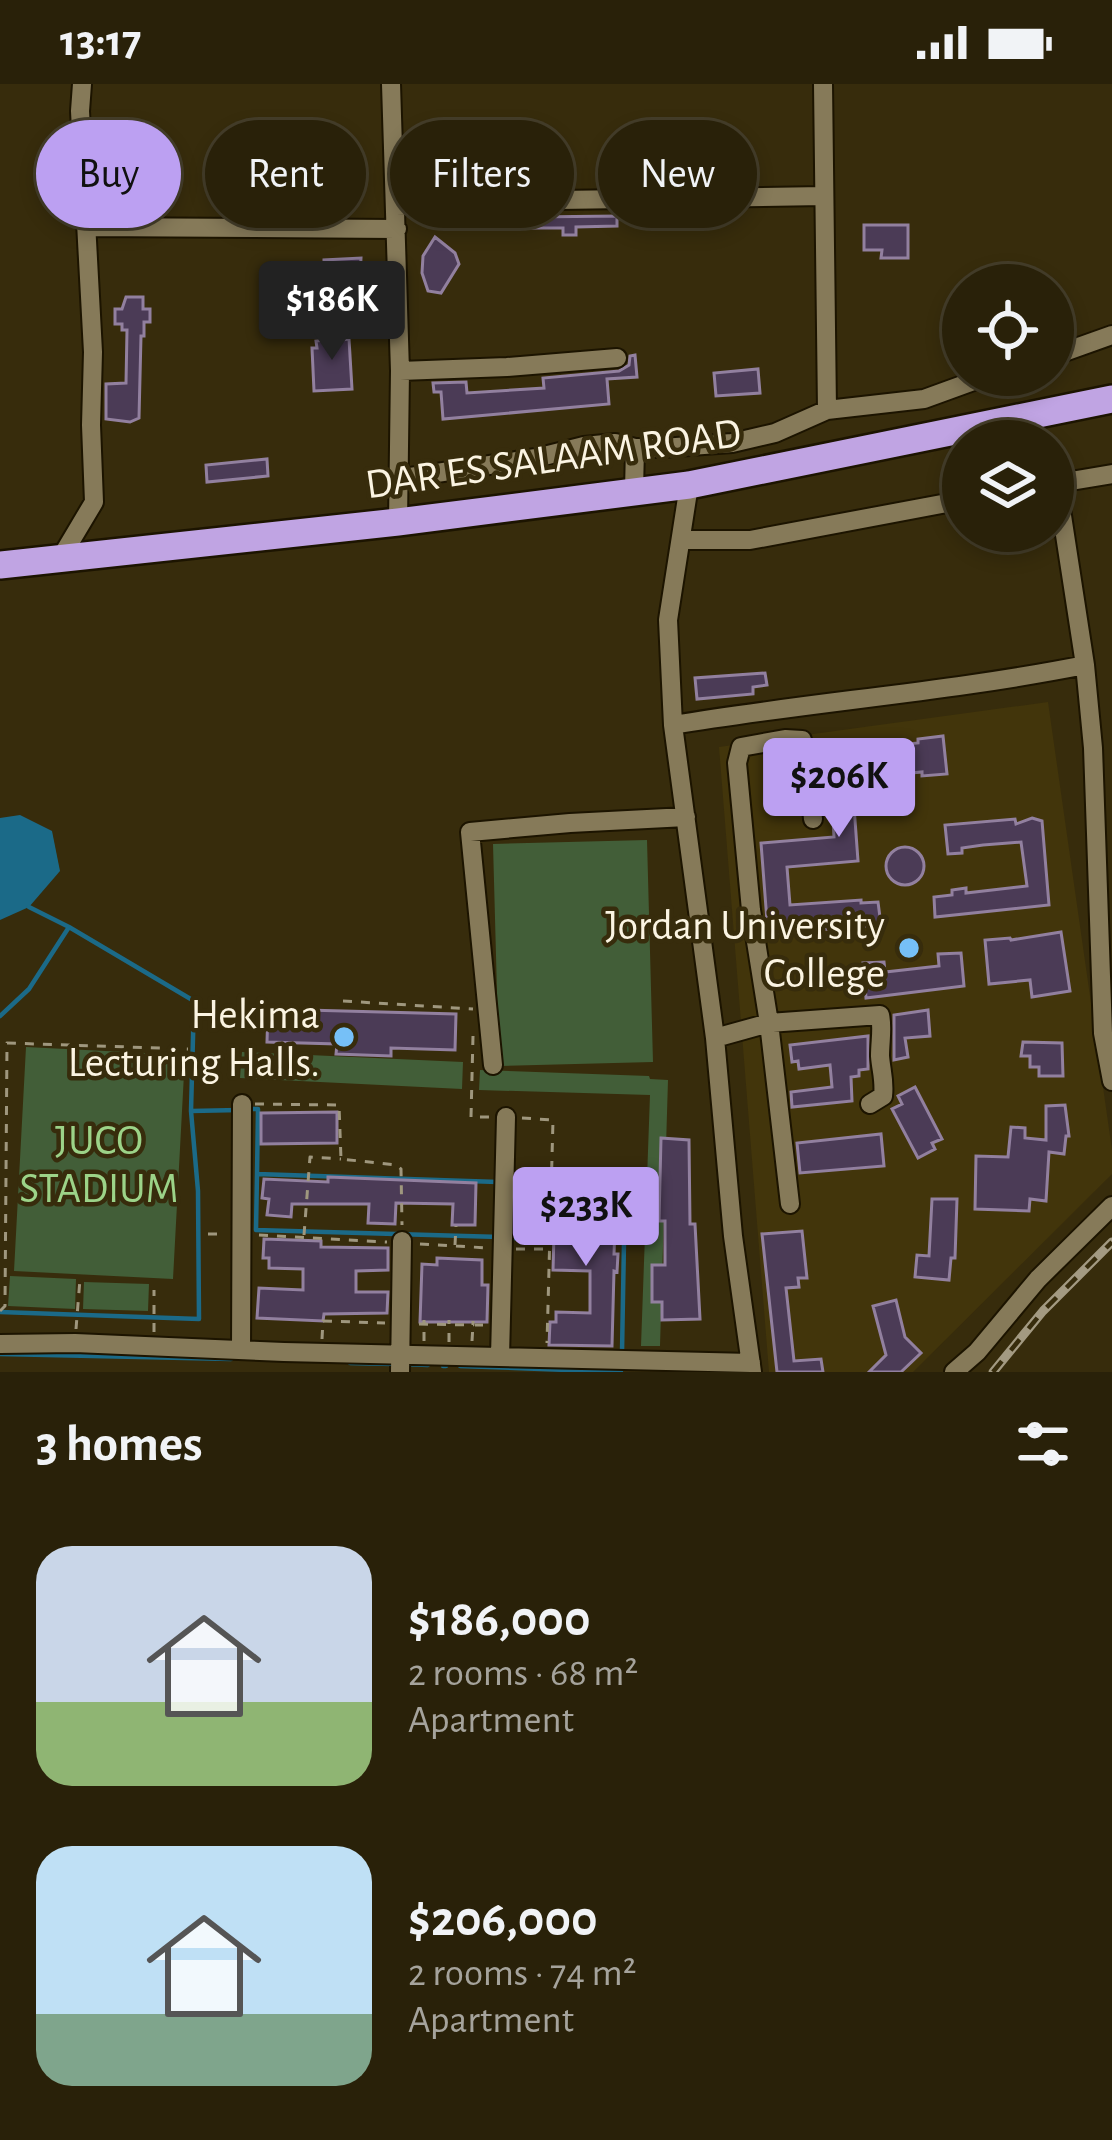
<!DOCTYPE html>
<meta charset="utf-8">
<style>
:root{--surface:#292109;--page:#312912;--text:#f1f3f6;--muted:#a5a39c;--line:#453e2a;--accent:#bca0f2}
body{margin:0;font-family:"Alegreya Sans",sans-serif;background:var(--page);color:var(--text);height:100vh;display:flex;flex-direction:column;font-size:45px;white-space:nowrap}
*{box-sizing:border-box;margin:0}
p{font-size:39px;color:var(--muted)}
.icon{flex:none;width:66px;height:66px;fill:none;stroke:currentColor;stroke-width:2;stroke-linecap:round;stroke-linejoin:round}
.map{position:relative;height:1288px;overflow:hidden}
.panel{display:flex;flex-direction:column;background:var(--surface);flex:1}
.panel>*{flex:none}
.top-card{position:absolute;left:36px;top:36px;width:1041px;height:108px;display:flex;gap:24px}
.controls{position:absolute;left:942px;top:180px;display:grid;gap:24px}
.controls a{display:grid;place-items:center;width:132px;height:132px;border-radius:50%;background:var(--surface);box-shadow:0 6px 18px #0003,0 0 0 3px var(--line);font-size:60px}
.price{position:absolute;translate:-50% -102px;padding:0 27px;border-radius:12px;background:var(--accent);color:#111;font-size:39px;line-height:78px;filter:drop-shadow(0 3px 6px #0008)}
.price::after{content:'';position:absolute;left:50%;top:72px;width:36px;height:27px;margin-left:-18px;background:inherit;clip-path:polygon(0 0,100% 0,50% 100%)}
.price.selected{background:#222;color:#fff}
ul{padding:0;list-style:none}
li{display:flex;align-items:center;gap:36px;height:300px;padding:0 36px}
li span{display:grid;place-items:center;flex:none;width:336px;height:240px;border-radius:36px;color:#555}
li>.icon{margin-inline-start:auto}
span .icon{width:144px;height:144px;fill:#fffc;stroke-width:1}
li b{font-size:51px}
h2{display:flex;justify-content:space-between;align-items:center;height:144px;padding:0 36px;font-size:51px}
.pill{padding:0 42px;border-radius:54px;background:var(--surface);box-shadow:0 6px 18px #0003,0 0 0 3px var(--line);font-size:42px;line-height:108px}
.pill.selected{background:var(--accent);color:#111}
.status{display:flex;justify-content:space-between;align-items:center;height:84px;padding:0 60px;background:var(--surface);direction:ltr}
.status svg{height:33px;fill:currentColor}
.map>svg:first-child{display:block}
</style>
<div class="status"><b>13:17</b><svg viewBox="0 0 49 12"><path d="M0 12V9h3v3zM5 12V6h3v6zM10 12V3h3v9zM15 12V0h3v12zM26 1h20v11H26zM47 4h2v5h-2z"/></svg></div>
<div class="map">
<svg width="1112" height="1288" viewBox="0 0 1112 1288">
<rect width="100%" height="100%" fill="#372c0c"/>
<!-- built -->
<path fill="#42350b" d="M1048,618l64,448v24l-199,198h-144l-50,-625z"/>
<!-- green -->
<path fill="#425e38" d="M647,756l6,222 -154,4 -6,-222z
M26,963l159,8 -12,224 -159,-8z
M242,968l221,10 -1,27 -222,-11z
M480,986l169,6 1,3 18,1 -8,266h-19l9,-251 -171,-5z
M10,1192l66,3 -1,30 -67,-3z
M84,1198l65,2 -1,27 -65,-2z"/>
<!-- water -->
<path fill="#1b6a88" d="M20,731l32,16 8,40 -31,36 -29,13v-102z"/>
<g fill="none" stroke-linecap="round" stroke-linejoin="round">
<!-- stream -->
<path stroke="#1b6a88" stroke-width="4.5" d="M0,932l29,-27 40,-62 -40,-20
M250,1025h8l-1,65 241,8
M191,1027l48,-1
M257,1090l-1,56 244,7
M509,1098l116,4 -3,167
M512,1154l27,1
M0,1228l199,7 -1,-128 -7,-80 3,-110 -125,-74
M0,1270l231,5
M350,1279l43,1
M404,1280l24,1
M443,1282h3
M460,1282l161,6"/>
</g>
<!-- building -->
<path fill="#4b3b56" stroke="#92809f" stroke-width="3" d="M361,75v8l-5,1 1,15 -12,1 1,23 -11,1 -7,-48z
M121,92h17l1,38h-18v-4h-3l-1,-28h4z
M617,132v10l-41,1v8h-13v-7h-31v-11z
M864,141h44v33h-27l1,-8h-18z
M435,153l20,16 4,11 -18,29 -13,-2 -6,-18 1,-17z
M361,174l-2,41 -30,1 -1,-29h-4v-11z
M126,213h17v12h7v13h-6v14h-3l-2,82 -9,4 -24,-3v-35l20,-1 1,-53h-5v-6h-7v-15h7z
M325,246h17v10l7,-1 3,50 -38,2 -2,-43h5l-1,-7 10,-1z
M635,271l2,22 -30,2 2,25 -166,15 -2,-27h-7l-1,-9 33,-1 1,11 77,-5 -1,-10 76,-7 10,-6 1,-9z
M758,285l2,24 -44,3 -2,-23z
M267,375l1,17 -61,6 -1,-17z
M765,589l2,12 -14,2v7l-56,5 -2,-21z
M943,652l4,38 -25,2v-4l-33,3v-3l-7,1 -4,-6 -15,11 -11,1 6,82 -71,6 3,38 71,-5v3l17,-1 3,23 -113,9 -7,-91 73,-6 -4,-67h3v-8l7,-12 24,-3 3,5 19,-2 1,-4 31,-3v-4z
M1032,734l10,3 7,84 -114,12 -1,-20 18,-2v-5l14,-2v5l61,-7 -6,-44 -38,3 -21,3v5l-14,1 -3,-29 70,-6 1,5z
M886 782a19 19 0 1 1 38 0a19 19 0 1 1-38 0Z
M1061,848l9,59 -38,6 -2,-17 -41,4 -4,-44 25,-2 1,2z
M961,869l3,33 -98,12 -3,-35 21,-1 1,10 54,-6 -1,-12z
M268,925l188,5 -1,36 -64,-2v8l-55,-2 1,-10 -70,-2z
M928,926l2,26 -25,2 3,19 -14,3v-45z
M868,952v33l-9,1v6l-8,1 1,24 -60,6 -1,-15 41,-5 -2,-22 -31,4 -1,-8 -6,1 -2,-17z
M1023,958l39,1 1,33h-24v-9h-9v-11h-9z
M915,1003l27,52 -10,4 3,6 -17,9 -26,-49 10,-5 -4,-8z
M1065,1021l4,31h-3l-2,18 -15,-2 -3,49 -16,-2 -1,12 -54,-2 1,-53 32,1 3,-30 14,1v10l21,2v-34z
M337,1028v31l-76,1v-31z
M881,1050l3,32 -84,7 -3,-30z
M661,1054l28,2 1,84h5l5,95 -38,1v-18h-10v-37h13v-44h-6z
M328,1093l148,6 -1,42h-23l1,-21 -57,-1 -1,21 -27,-1 1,-19h-77l-1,13 -24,-2 2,-16 -7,-1 2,-19 64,3z
M555,1115l61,2 -2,53h4l-1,18 -3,-1 -2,75 -63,-1 1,-23h6v-10l34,1v-42l-37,-1z
M932,1115h25l-2,59h-4l-2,22 -34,-3 2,-22 12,1z
M802,1147l5,47h-9l1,9 -13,1 8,73 27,-2 2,13h-46l-15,-138z
M264,1155l57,2v6l67,1v22l-32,1v21h32l-1,21 -63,1 -1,7 -66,-3 2,-30 44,2v-21l-34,-1v-10h-6z
M437,1174l45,2v25h6l-1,37h-67l2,-58 15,1z
M896,1216l9,37 16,16 -20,19h-32l17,-17 -13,-49z"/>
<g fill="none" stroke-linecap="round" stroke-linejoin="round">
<!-- minor casing -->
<g stroke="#1c1400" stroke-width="22">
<path id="minor" d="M391,0l9,287 -2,151
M823,0l4,326
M396,122l101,-2 61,-4 266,-4
M87,143l310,2
M1053,272l59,-21
M400,287l107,-4 110,-9
M397,395l139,-21 48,-12 31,-3 20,5h27l70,-5 43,-10 52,-23 97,-11 66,-24
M1057,399l28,182
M1053,400l59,-10
M689,401l-21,135 5,105 42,313 18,198 19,136
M634,406l1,-42
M681,456h69l213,-40
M60,475l34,-57 -3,-77 2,-73 -13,-241 2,-27
M673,641c137,-23 276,-33 412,-60l8,83 10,285 9,48
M715,954l54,-15 111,-8c3,13 0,26 0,41 1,14 5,25 3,40l-13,8
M493,981l-23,-233 100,-9 116,-6
M790,1120l-21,-181 -18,-113 -14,-147 4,-16 44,-8 17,1 5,17 6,62
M0,1260l75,-1 209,9 467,11
M241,1266l1,-246
M500,1273l6,-240
M400,1288l2,-131
M954,1288l23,-20 61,-73 74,-73"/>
</g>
<!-- highway casing -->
<g stroke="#1c1400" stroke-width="32">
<path id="highway" d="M0,481l398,-43 291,-37 423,-86"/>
</g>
<!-- path -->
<path stroke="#9f977e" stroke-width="3" stroke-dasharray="9 9" stroke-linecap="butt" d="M343,917l130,8
M473,952l-2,81h18
M255,1020l84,1 2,54 55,6 5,4 1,56
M522,1034l31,2 -6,223
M208,1150h17
M259,1151l128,7
M304,1151l6,-78 31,2
M420,1160l69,4
M455,1161l1,-19
M516,1165h33
M0,1227l5,-5 2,-263 181,6
M419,1240l54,1v-4
M76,1245l4,-50
M154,1248v-42
M322,1255l1,-18 62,2
M424,1257v-21
M472,1257l1,-16h10
M449,1258v-22"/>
<!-- minor -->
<use href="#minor" stroke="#867a59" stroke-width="18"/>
<!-- highway -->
<use href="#highway" stroke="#c0a4e3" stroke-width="27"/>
<!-- rail casing -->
<g stroke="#a39a82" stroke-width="9">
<path id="rail" d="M993,1288l50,-61 69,-69"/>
</g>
<!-- rail -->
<use href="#rail" stroke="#372c0c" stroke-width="4.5" stroke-dasharray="14" stroke-linecap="butt"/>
</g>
<!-- markers -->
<g fill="#76c0f7" stroke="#372c0c" stroke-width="4.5">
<circle cx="909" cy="864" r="12"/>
<circle cx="344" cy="953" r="12"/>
</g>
<g text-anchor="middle" stroke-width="9" stroke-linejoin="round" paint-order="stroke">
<!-- street labels -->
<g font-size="42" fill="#fbf4e2" stroke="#372c0c">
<text transform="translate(553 373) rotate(-8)" y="15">DAR ES SALAAM ROAD</text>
</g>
<!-- poi labels -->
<g font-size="42" fill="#fbf4e2" stroke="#372c0c" text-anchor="end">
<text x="885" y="855">Jordan University<tspan x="885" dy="48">College</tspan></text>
<text x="320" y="944">Hekima<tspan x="320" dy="48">Lecturing Halls.</tspan></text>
</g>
<!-- park labels -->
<g font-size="42" fill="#9cd388" stroke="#372c0c">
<text x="99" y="1070">JUCO<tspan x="99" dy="48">STADIUM</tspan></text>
</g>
</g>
</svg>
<div class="controls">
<a><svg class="icon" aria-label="locate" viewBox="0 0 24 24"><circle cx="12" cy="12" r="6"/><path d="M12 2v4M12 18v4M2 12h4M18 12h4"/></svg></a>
<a><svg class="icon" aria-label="layers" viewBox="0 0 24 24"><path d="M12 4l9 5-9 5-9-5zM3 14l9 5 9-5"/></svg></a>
</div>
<b class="price selected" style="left:332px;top:279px">$186K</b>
<b class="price" style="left:839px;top:756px">$206K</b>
<b class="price" style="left:586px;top:1185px">$233K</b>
<div class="top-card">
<a class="pill selected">Buy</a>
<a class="pill">Rent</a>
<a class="pill">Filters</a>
<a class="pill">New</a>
</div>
</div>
<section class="panel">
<h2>3 homes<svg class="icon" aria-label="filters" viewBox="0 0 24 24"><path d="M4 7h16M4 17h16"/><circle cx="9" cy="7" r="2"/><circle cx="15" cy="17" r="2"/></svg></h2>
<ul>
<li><span style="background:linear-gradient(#c9d6e8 65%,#8fb573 0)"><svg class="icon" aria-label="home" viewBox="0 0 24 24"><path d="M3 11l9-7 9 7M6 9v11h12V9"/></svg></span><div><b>$186,000</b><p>2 rooms · 68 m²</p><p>Apartment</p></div></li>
<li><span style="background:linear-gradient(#bfe0f5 70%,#7fa58c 0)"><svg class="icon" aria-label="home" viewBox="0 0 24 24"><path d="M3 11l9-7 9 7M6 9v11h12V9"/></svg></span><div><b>$206,000</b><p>2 rooms · 74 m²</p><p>Apartment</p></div></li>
</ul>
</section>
